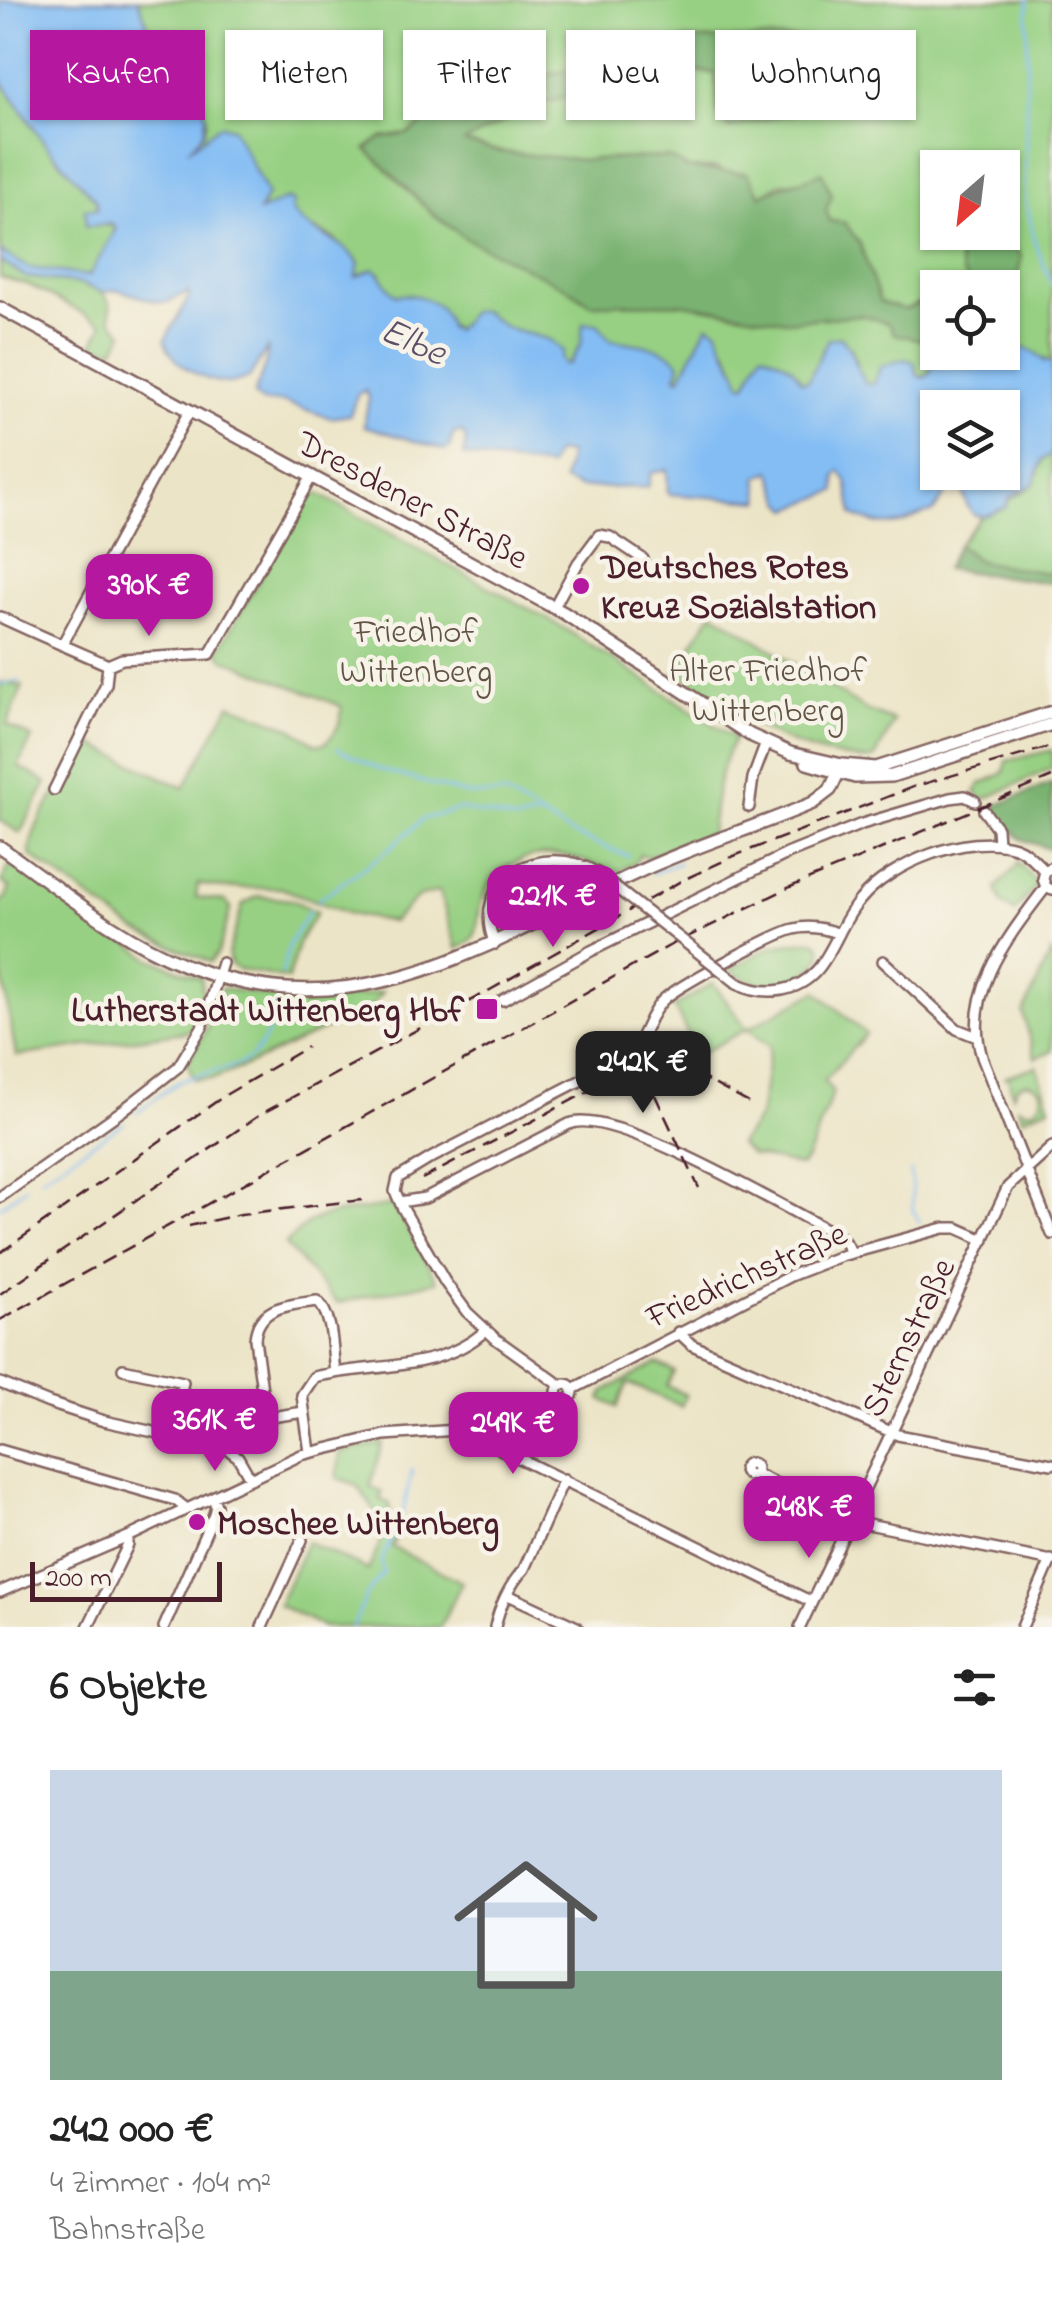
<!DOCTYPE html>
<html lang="de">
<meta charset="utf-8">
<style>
:root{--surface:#fff;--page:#f2f2f2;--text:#222;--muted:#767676;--accent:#b5179e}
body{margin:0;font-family:"Indie Flower",sans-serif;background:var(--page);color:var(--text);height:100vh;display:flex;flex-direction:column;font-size:38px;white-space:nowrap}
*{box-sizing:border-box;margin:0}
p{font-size:32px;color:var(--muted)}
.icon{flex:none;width:55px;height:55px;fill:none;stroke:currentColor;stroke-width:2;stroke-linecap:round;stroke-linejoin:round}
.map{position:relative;height:1627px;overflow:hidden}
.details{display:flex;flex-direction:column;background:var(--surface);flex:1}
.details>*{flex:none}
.hud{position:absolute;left:30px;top:30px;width:992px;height:90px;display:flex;gap:20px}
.needle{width:65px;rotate:208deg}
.controls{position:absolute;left:920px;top:150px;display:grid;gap:20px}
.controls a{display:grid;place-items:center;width:100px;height:100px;border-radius:0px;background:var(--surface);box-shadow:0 2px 8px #0004;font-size:50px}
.scale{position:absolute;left:30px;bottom:25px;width:192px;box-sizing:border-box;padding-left:10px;border:5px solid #4a1f2b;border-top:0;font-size:28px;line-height:35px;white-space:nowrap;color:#4a1f2b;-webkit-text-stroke:8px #f7f3e8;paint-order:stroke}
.price{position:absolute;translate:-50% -85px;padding:0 22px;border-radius:20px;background:var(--accent);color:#fff;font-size:32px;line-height:65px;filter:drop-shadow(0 2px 5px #0008)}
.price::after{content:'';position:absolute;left:50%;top:60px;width:30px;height:22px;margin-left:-15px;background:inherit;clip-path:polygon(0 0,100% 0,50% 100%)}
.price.selected{background:#222;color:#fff}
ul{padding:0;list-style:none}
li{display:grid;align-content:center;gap:20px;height:530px;padding:0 50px}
li span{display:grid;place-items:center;height:310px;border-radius:0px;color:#555}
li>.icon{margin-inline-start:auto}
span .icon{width:180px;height:180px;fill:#fffc;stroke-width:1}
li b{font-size:42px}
h2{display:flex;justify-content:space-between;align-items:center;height:120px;padding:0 50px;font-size:42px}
.chip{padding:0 35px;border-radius:0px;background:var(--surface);box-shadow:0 2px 8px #0004;font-size:35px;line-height:90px}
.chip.selected{background:var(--accent);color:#fff}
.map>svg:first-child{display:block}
</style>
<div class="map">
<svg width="1052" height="1627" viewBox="0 0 1052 1627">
<rect width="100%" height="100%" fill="#f7f3e8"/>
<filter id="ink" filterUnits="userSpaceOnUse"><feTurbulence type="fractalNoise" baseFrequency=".01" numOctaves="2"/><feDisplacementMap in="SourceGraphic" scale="20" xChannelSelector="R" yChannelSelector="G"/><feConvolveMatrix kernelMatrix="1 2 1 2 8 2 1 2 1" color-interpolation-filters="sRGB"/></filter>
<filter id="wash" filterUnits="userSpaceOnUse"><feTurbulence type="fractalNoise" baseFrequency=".0048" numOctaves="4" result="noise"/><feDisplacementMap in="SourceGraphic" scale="40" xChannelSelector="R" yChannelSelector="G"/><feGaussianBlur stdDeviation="2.25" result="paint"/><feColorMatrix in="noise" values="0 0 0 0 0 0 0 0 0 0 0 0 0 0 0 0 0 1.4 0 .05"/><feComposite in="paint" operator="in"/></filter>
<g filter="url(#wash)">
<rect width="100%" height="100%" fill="#ece4c6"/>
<!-- green -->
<path fill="#97d083" stroke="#707857" stroke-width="2.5" d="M138,0h914v362l-49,-17v-57l6,-2 13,-29 -10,-12 -25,-12 15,-1v-64h-64v64l41,1 -8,3v50l8,1 -41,1 -1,10c-26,1 -24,22 -58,4l-19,-58 -15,-21 -15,-2 -23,-41 -28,4 -19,12 -43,-28h-30l-19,-11 -87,3 -80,-8 -39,-10 79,-39 68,-14 52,-19 54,3 3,40 11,14 75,-16 8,-7 9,-21 -185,-33 -31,12 -91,19 -82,36 -24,17 -27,4 -15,11 66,65 33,24 102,50 24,16 88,-1 108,18 76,-6 26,9 48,6 2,23 -11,22 -62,9 -5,-7 -10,-30 -43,35 -61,3 -6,-1 -13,-33 -8,-8 -40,35c-41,-24 -48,-44 -99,-34l-12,20 -5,1 -14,-25 -45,-13 -23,-15h-10l-16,19 -46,-37 -14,2 -11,-9 -5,-14 -13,-1 -11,5 2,-16 -26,-24 -31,-13 -10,-15 2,-5 -6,-5 -28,13 8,-18 -34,-66 -12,-3 -33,25 16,-18 3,-12 -14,-54 -14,-24 -9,-6 -47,37h-6l30,-34v-16z
M0,79l47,67 49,54 1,9h-8l17,17 9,-1 -2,10 -23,41 -61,-8 -29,-17z
M0,261l26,15 55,8 21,8 8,11 1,16 12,14 -8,16 -23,-2 11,-23 -74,-39 -29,-8z
M1052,454v120l-74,-13 -20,-16 24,-29 52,-32 8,-24z
M311,490l251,137 173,111c-17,30 -20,61 -24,95l-63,24 -8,-3 -4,8 -25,13c-41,-28 -104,-32 -128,22 -11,25 4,38 -26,52l-18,-58 -21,6 -26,25 -42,-8 -69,-26h-58l-25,-4 -2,13 29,4 6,6 -13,46 -8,9 -74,-31 -106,-76c0,-25 15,-44 28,-66l8,3 23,-49 95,45 46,-84 60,23 26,17h8c11,-10 19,-23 17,-38l-117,-47 -6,-8z
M713,612l153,98 28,11 -19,37c-11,4 -18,0 -30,-1 -65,-7 -117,-50 -170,-86z
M0,682l23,4 -16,39 25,13 -14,28 29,17 -27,50 -20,-13z
M1052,750v18l-69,32 -8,-8 6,-8 23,-11 3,-12z
M12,861l139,98 50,19 2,15 -12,38 -175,25 -16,-94v-61l5,-2 5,-11 -9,-6z
M1017,861l21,23 -24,28 -12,-9 -6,-15 22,-23z
M566,864l34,17 -104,41c-4,-43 35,-57 70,-58z
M258,896l34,4 25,12 -18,29 -11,38 -50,-10 -8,-5 -2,-10 15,-50z
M813,940l8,6 1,10c-27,36 -58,35 -93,14l43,-24z
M1052,951v100l-17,7 -12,-45z
M713,983l34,46 70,-38 49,43 -42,47 9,11 -26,67 -7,7 -49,-11 -12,-11 20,-27 11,-70 -23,-18 -49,26 -24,-48z
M222,988c62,11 97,16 160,4l-11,16 -121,56 -37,15h-19l-7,-17 19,-32z
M1037,1066l13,41 -28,11 -4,-11c10,6 18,4 23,-6v-10c-10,-12 -23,-11 -28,4l-5,-18h-5z
M394,1205l43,76 -100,22 -52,-59 25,-23 23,-7z
M657,1363l17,8 -7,15 19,9 -5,11 -53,-23 -11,24 -16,-8 4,-8z
M383,1443l-13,43 12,6 -2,7 10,5v13l11,6 -9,24 70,35 -22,45h-116l-46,-22 29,-63 61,28 19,-42 -30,-43 -20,-7 3,-26z"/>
<!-- forest -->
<path fill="#79b271" stroke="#62684e" stroke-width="2.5" d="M808,38l15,27 -11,39 -8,7 -75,17 -11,-15 -3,-40 -20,-2 -17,8 -18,-9 -51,19 -68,14 -77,39 37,10 80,8 87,-3 19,11 60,5 14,23c20,-13 40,-13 61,-24l10,24 -6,14 4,11 15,2 15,21 20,58 25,8 26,-12h6v32h-10l-5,10 -28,-6 -5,-10 -26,-9 -76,6 -108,-18 -88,1 -24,-16 -102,-50 -32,-24 -67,-65 15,-11 27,-4 24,-17 82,-36 91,-19 31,-12 43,-10z
M987,232l25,13 10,12 -5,22 -14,9 -32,-2c-18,-22 -20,-53 16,-54z
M958,545l20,16 74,13v9l-107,-14z
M1052,783v67l-31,-11 -31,-31z"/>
<!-- water -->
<path fill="#83bdf4" stroke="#666e90" stroke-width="2.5" d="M0,0h138l9,23v17l-30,33h6l48,-37 15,15 20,64 -2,17 -16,18 32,-25 13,3 34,66 -8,18 25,-12 9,1 -2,9c18,26 49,25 68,54l-3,13 18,-8c11,7 10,18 22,26 23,-2 50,7 53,33l6,3 17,-20h10l23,16 45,13 13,11 -2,7 3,6h5l12,-20 2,-21 15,1 11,15c23,6 56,4 71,25l-4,12 4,2 28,-53 10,5c4,19 18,34 23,53l5,2 16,-33c16,7 32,12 39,29h7l20,-42 13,-2c14,14 13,32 25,47l8,-1 6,-16 24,-8 10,3 3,13 6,3 5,-3 11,-22h42l2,15h5l9,-15 5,-1 1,-7c14,-1 33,5 41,16l8,1v92l-10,6 -8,24 -25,14 -3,9 -21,9 -11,-1 -7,-10 -10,-32 45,-1v-64h-64v64l7,1 -1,23 -11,16c-16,2 -17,6 -31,11 -15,5 -36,-2 -49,-8l-6,-34 -7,-10 -4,5v15l-46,18 -7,-7 -12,-31 -13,6 3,24 -93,-7 -1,-24 -16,3 -3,14 -68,1 -17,-7 6,-27 -14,-1 -6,14 -85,-11 2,-18 -5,-6 -8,2 -3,12 -5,4 -81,-24 5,-29 -4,-7 -8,5 -7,20 -19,3 -49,-16h-20l-8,-7 12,-33 2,-15 -18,30c-7,2 -15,6 -23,6 -24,-1 -57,-20 -62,-43l24,-43 -1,-5 -21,10h-10l-38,-12 -17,2 -21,-8 -55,-7 -26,-16v-10l29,17 60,8 27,-47 -4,-5 -26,2 -1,-17h12l-1,-9 -49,-54 -47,-67z"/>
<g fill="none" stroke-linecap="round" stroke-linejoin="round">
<!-- stream -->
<path stroke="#83bdf4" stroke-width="2.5" d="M1028,0l-3,196 11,50 16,39
M0,684l20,-3
M337,748l42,21 89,26 36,-1 67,40 57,22
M652,873l27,-10
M318,900l65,-46 40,-35 37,-10 57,12 23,-5
M282,974l7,-30 20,-33
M137,1113c7,-6 37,-29 44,-32 57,-20 78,-6 95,-76
M911,1171l2,39 7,13
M40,1178l84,-55
M0,1207l26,-20
M353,1627l14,-33 17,-22 -3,-10 23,-54 8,-38"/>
</g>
</g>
<g filter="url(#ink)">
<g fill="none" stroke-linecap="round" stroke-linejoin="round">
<!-- minor casing -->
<g stroke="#836461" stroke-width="14">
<path id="minor" d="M554,607l24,-44 21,-28 11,2 33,22
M0,617c36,17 72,32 108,48l14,-6 88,-5 102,-178
M62,645l128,-235
M54,790l52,-106 2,-19
M749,807l4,-29 13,-35
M984,811l13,17 1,16
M1052,867l-7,4 -2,8 3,8 6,3
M1046,887c-37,49 -84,105 -64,170l70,177
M495,944c-27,-64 47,-105 102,-71
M883,961l74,68 20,8
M737,983c14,7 28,10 45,7 48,-9 50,-58 78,-90 30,-37 108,-68 155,-53 12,4 21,16 30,24
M503,1000l88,-49 196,-97 75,-30 88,-26 15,-2 10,5
M0,1197l123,-87 55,-43 24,-40 20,-64
M400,1202l25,-4 144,-74c44,-19 224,89 272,113l11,16
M678,1332l14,13 206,90 154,29
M123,1369l60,13 -11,53
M0,1383l49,20 55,18 122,27 12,9 12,21
M557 1392a8 8 0 1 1 16 0a8 8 0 1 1-16 0Z
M560,1385l-64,-46 -29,-27 -22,-30 -43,-75 -7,-16 3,-13 33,-20 193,-100c22,-16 21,-40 39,-58 13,-13 113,-67 131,-71 16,-4 30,-1 45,5
M573,1389l217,-113 51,-20 103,-28h13l27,12
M304,1412l-33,5 -6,-5 -10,-73c3,-34 35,-34 62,-38 17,15 15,51 18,72
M486,1428l7,16 9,6 310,152
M0,1450l175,50 12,9
M310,1452l-8,-57 12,-18c56,-14 126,-4 172,-47
M744 1469a6 6 0 1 1 12 0a6 6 0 1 1-12 0Z
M754,1473l90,43
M854,1512l4,10 -10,4 -4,-10 11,-7 153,-322 44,-40
M858,1522l194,39
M0,1592l128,-55 173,-82 83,-20 102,-7 72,-31
M508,1595l69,32
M88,1627l40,-82v-8
M164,1627l50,-113 2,-8 -3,-9
M262,1627l40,-87
M495,1627c4,-20 15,-43 29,-58l40,-90
M800,1627l48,-101
M1022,1627l29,-67"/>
</g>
<!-- major casing -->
<g stroke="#836461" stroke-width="16">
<path id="major" d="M0,308l564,305 186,122 40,18 52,12 34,3 176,-56
M807,763l48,14 37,-1 160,-52
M0,847c60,42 117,91 185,118 172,69 301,-21 451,-92 57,-27 118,-45 177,-70l17,-13 12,-25"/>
</g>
<!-- minor -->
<use href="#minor" stroke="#fff" stroke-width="9"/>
<!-- major -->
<use href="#major" stroke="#fff" stroke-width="11"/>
<!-- rail -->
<path stroke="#4a1f2b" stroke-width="2.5" stroke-dasharray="15 8" stroke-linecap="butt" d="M649,1068l48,7 54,29
M645,1074l54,114
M422,1179l183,-96 33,-13
M189,1226l52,-12 121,-14
M0,1253l227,-159 80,-47
M0,1294l261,-180 215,-116 205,-117 53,-25 179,-69 139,-41
M0,1320l669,-374 119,-58 264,-111"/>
<!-- minor-bridge casing -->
<g stroke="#836461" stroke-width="14" stroke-linecap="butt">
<path id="minor-bridge" d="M597,873l140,110"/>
</g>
<!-- minor-bridge -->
<use href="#minor-bridge" stroke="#fff" stroke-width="9"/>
</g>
</g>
<!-- markers -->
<g fill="#b5179e" stroke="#f7f3e8" stroke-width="4">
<circle cx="581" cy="586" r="10"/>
<rect x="475" y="997" width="24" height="24" rx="5"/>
<circle cx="197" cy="1522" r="10"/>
</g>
<g text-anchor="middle" stroke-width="9" stroke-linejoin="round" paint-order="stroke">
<!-- street labels -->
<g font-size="35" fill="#4a1f2b" stroke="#f7f3e8">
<text transform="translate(413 499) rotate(28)" y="12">Dresdener Straße</text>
<text transform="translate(746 1274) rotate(-24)" y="12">Friedrichstraße</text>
<text transform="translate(907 1337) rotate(-64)" y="12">Sternstraße</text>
</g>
<!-- poi labels -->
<g font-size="35" font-weight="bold" fill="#4a1f2b" stroke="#f7f3e8" text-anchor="start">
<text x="601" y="578">Deutsches Rotes<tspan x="601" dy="40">Kreuz Sozialstation</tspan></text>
<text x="464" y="1021" text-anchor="end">Lutherstadt Wittenberg Hbf</text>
<text x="217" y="1534">Moschee Wittenberg</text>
</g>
<!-- park labels -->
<g font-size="35" fill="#615445" stroke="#f7f3e8">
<text x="416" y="642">Friedhof<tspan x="416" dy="40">Wittenberg</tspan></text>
<text x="768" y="681">Alter Friedhof<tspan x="768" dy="40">Wittenberg</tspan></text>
</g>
<!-- water labels -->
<g font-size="38" font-style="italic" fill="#5b4e67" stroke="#f7f3e8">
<text transform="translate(414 340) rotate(24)" y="13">Elbe</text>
</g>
</g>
</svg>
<div class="controls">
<a><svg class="needle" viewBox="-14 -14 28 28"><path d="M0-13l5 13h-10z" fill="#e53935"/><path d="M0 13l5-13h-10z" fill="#767676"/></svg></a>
<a><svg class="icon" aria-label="locate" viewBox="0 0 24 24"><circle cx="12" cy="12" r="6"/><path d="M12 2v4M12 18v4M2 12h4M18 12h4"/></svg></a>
<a><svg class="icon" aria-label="layers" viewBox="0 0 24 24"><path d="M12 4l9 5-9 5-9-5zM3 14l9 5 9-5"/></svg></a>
</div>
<div class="scale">200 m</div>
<b class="price" style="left:149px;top:639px">390K €</b>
<b class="price" style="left:553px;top:950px">221K €</b>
<b class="price selected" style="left:643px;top:1116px">242K €</b>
<b class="price" style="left:215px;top:1474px">361K €</b>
<b class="price" style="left:513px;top:1477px">249K €</b>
<b class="price" style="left:809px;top:1561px">248K €</b>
<div class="hud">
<a class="chip selected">Kaufen</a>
<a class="chip">Mieten</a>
<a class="chip">Filter</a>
<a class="chip">Neu</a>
<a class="chip">Wohnung</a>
</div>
</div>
<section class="details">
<h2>6 Objekte<svg class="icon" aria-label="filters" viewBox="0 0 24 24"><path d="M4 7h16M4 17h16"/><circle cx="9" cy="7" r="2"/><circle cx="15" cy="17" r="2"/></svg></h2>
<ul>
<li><span style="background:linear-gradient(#c9d6e8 65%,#7fa58c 0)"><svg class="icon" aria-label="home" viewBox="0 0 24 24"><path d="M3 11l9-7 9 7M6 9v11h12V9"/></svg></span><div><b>242 000 €</b><p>4 Zimmer · 104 m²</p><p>Bahnstraße</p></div></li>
</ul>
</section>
